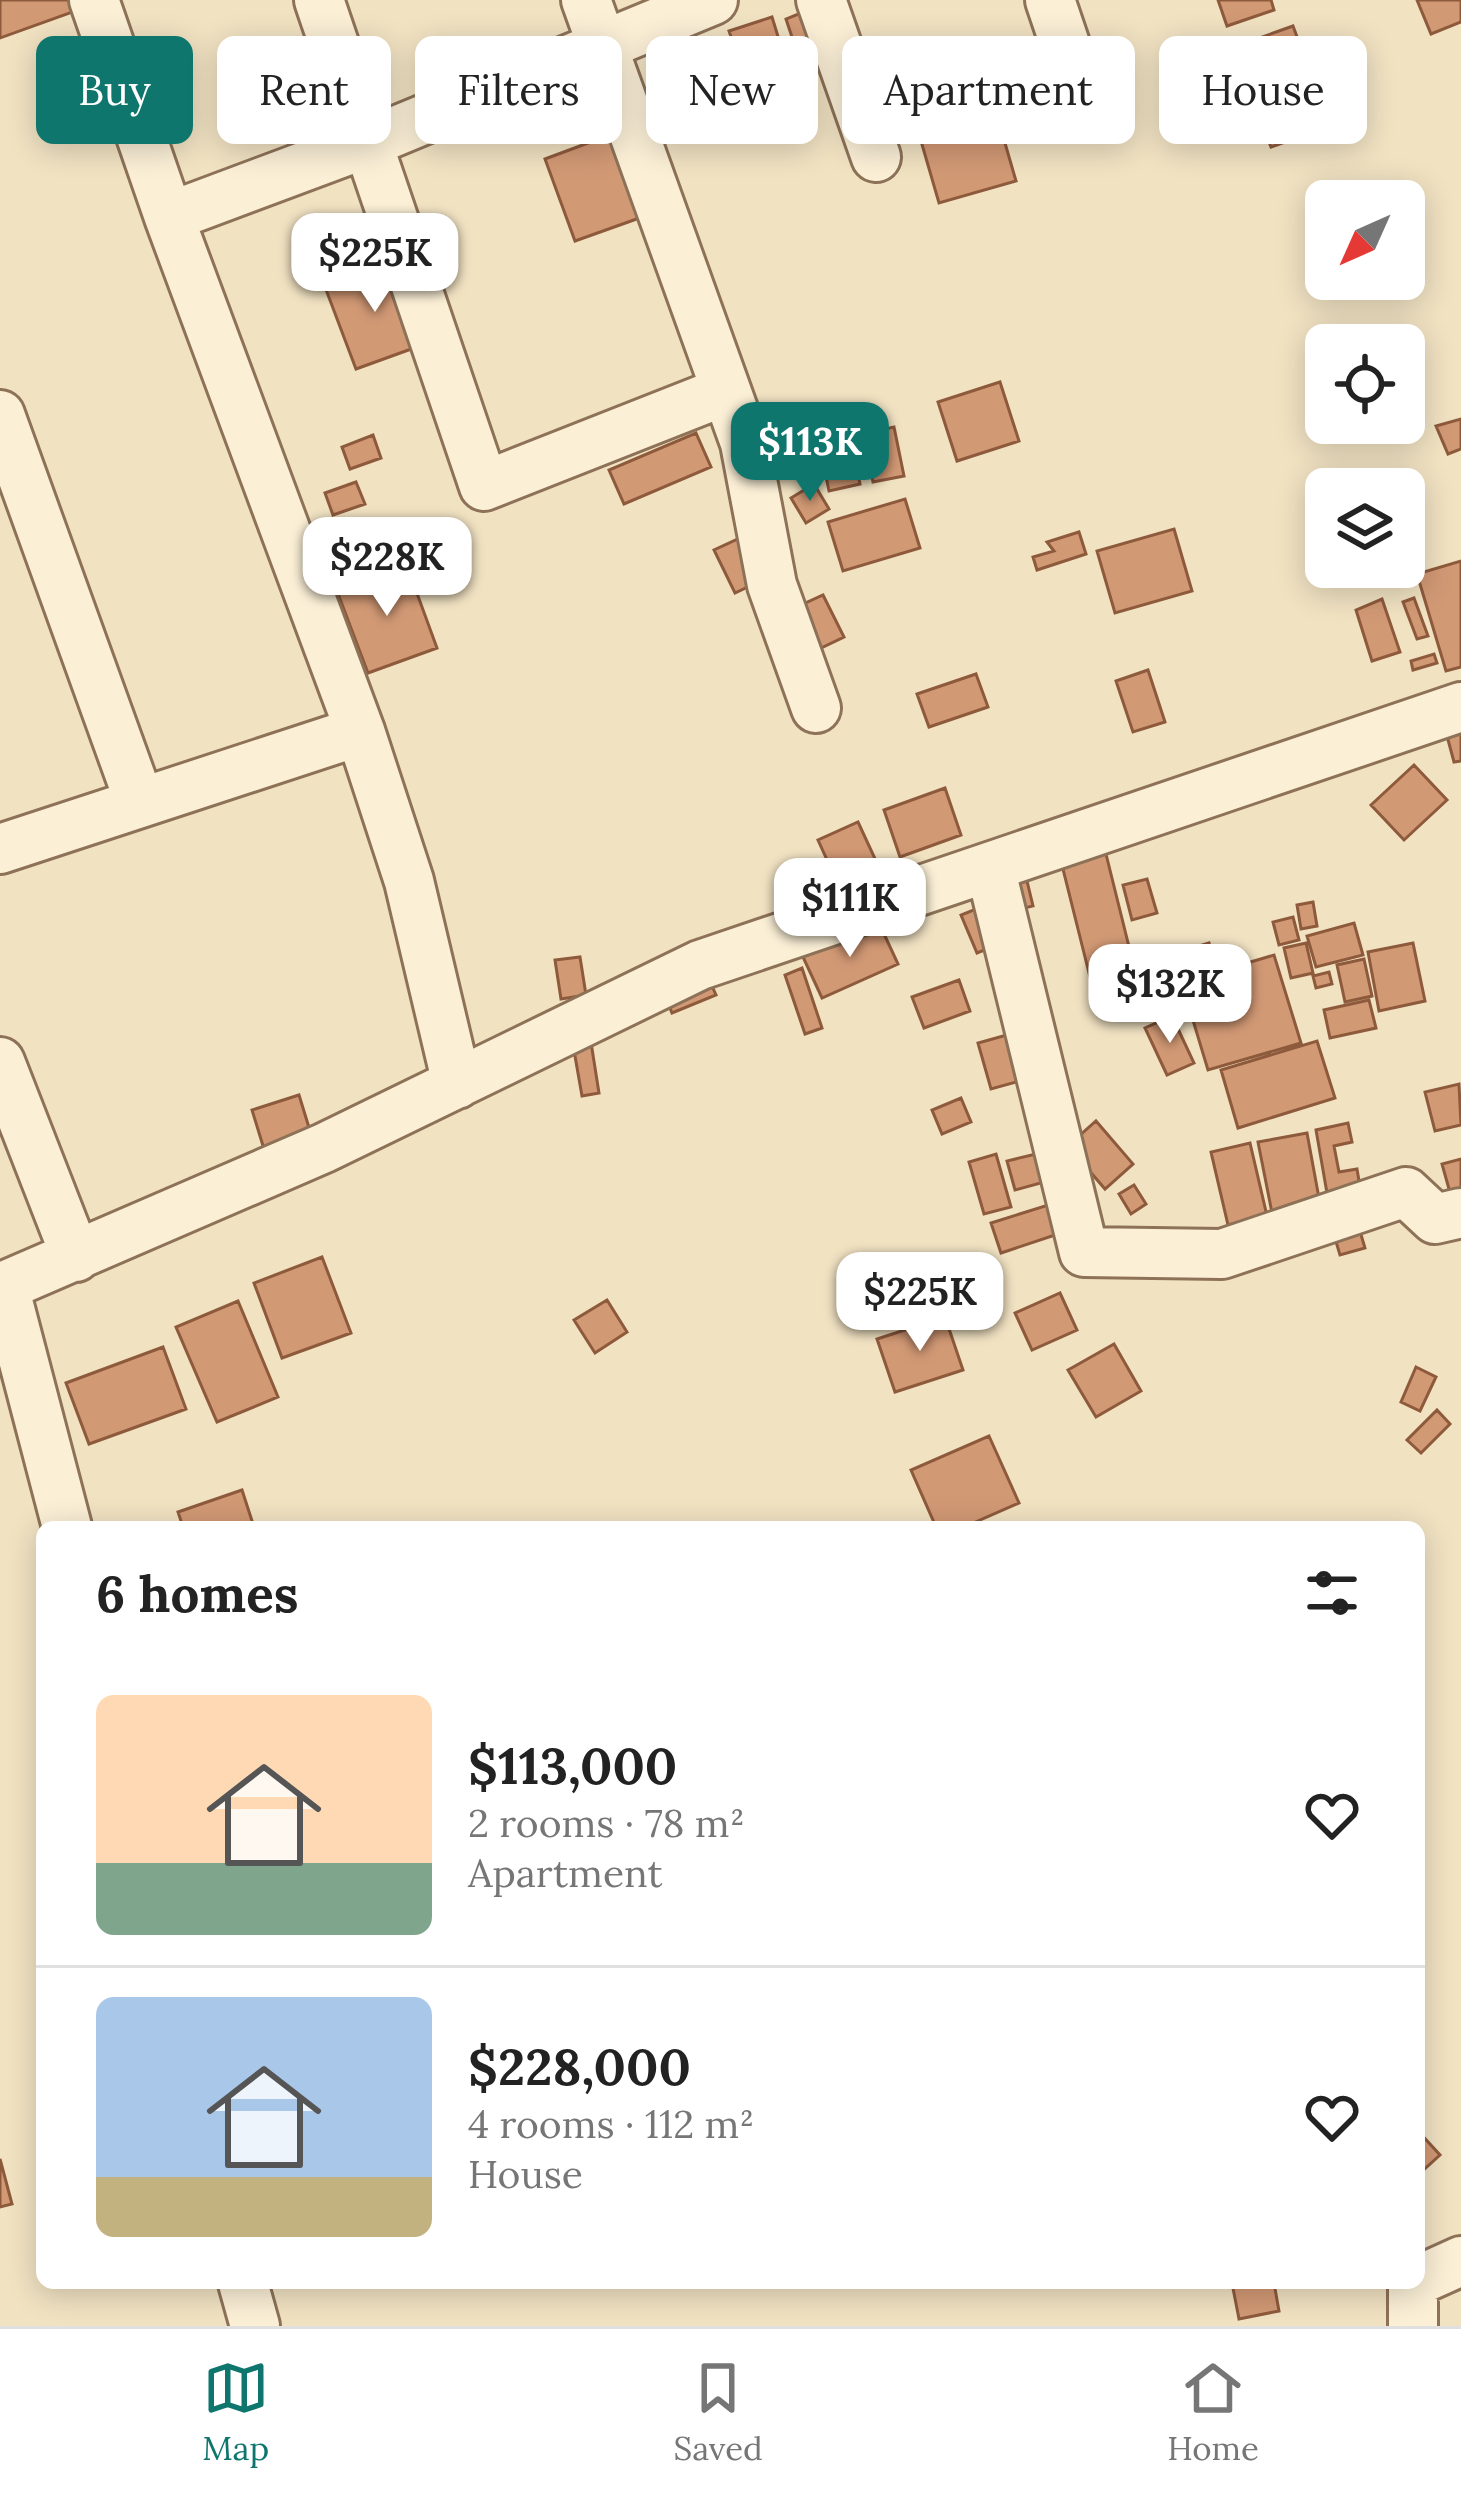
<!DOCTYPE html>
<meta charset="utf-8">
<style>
:root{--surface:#fff;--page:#f6f6f6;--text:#222;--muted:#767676;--line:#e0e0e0;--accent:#0f766e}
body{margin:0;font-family:Lora,serif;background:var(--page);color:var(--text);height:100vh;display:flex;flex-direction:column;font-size:45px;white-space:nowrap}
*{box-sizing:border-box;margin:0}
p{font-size:39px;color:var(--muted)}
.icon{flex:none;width:66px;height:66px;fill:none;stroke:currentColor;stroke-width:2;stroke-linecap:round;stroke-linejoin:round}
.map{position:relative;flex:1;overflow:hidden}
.drawer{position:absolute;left:36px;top:1521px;width:1389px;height:768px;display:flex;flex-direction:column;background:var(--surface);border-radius:18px;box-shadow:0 6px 30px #0003}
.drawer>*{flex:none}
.hud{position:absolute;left:36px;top:36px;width:1389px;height:108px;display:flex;gap:24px}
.needle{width:78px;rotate:225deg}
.fabs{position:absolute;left:1305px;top:180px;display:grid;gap:24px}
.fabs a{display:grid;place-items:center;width:120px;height:120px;border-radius:18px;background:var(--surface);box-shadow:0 6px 30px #0003;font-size:60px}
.price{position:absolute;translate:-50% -102px;padding:0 27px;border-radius:24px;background:#fff;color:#222;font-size:39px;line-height:78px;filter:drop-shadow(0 3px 6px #0008)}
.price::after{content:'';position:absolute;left:50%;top:72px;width:36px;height:27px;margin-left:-18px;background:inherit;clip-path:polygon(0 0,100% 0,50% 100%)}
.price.active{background:var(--accent);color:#fff}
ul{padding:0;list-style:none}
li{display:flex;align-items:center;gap:36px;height:300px;padding:0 60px}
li+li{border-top:3px solid var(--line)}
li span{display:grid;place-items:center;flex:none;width:336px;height:240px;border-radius:18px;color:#555}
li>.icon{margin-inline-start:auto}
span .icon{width:144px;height:144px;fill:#fffc;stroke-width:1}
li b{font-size:51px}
h2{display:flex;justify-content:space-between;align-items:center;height:144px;padding:0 60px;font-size:51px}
.pill{padding:0 42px;border-radius:18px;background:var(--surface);box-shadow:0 6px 30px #0003;font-size:42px;line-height:108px}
.pill.active{background:var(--accent);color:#fff}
.menu{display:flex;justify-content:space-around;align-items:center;height:168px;border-top:3px solid var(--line);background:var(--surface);font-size:33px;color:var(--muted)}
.menu a{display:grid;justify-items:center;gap:6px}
.menu .active{color:var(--accent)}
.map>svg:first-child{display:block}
</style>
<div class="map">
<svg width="1461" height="2326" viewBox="0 0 1461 2326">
<rect width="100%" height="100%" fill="#f1e2c2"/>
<!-- building -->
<path fill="#d29975" stroke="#8e5a3c" stroke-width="3" d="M0,0h77l4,9 -81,29z
M1218,0h53l3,10 -47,16z
M1417,0h44v22l-30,12z
M813,8l18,53 -28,9 -17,-51z
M772,17l20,65 -40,14 -23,-65z
M1293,26l37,100 -59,21 -37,-100z
M998,119l18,62 -77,22 -18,-62z
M615,133l30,83 -70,25 -30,-82z
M395,262l30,82 -69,25 -31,-82z
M1000,382l19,59 -62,20 -19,-59z
M1461,419v30l-13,5 -12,-28z
M894,427l10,49 -31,6 -10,-48z
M696,433l15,34 -87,37 -15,-34z
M373,435l8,23 -31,11 -8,-22z
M850,436l10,48 -31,7 -10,-48z
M356,482l9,22 -32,11 -8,-22z
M814,484l15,25 -23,14 -15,-25z
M905,499l15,49 -77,23 -15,-49z
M1174,529l18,62 -77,22 -18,-62z
M1079,532l7,22 -49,16 -4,-13 21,-6 -7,-9z
M740,538l20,43 -25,12 -21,-43z
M1461,561v106l-15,4 -29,-97z
M407,566l30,82 -69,25 -31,-82z
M1355,567h35l1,4 -35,5z
M823,595l21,42 -25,12 -20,-43z
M1414,598l14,38 -11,3 -14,-37z
M1382,599l18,53 -28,9 -16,-51z
M1434,654l3,9 -24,7 -2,-9z
M1148,670l17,52 -32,10 -17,-51z
M976,674l12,33 -59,20 -12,-33z
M1461,732v29l-7,1 -7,-26z
M1414,765l33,35 -43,40 -33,-35z
M945,788l16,47 -61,22 -16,-47z
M858,822l25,54 -40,19 -25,-55z
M1104,846l30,121 -44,10 -30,-120z
M1147,879l10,34 -25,7 -9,-35z
M1027,881l6,25 -26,6 -6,-25z
M1313,902l4,24 -16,3 -4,-24z
M991,903l16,38 -30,12 -16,-38z
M1293,917l6,23 -20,5 -6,-23z
M879,923l19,41 -76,34 -19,-41z
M1354,923l9,32 -47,12 -9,-31z
M1209,943l8,29 57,-17 27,88 -93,27 -35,-116z
M1306,943l7,30 -22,5 -7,-30z
M1413,943l12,58 -46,10 -11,-59z
M580,957l6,38 -25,4 -6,-39z
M1364,959l8,37 -27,6 -8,-37z
M802,968l20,60 -17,6 -20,-59z
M1329,972l3,12 -16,4 -3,-12z
M707,975l9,20 -44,18 -8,-20z
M959,980l11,31 -46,17 -12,-31z
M1369,1000l7,28 -46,10 -6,-28z
M1172,1016l22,47 -27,12 -22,-47z
M1021,1031l13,46 -43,12 -13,-46z
M590,1036l9,57 -17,3 -10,-57z
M1317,1041l18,57 -97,30 -17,-58z
M1459,1084l2,41 -26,6 -10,-39z
M299,1095l12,39 -47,15 -12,-39z
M961,1098l10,24 -29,12 -10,-24z
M1096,1121l37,43 -28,25 -37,-43z
M1348,1123l4,19 -18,4 5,26 18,-3 3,18 -33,6 -11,-63z
M1307,1133l14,76 -48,9 -15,-76z
M1250,1143l17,73 -39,9 -17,-73z
M1040,1153l8,28 -33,9 -8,-29z
M996,1154l15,53 -27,7 -15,-52z
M1461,1159v46l-7,2 -12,-43z
M1134,1185l12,19 -15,10 -12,-20z
M1048,1205l10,29 -57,19 -10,-30z
M1359,1228l6,20 -25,7 -6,-20z
M322,1257l29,76 -69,25 -28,-75z
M1060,1293l17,37 -45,20 -17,-37z
M607,1300l20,32 -32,21 -21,-33z
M238,1301l40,96 -61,25 -41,-95z
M945,1317l18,53 -68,22 -18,-53z
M1114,1344l27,47 -45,26 -28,-47z
M163,1347l23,62 -97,35 -23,-61z
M1416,1367l20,10 -16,34 -19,-9z
M1437,1410l13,14 -29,29 -14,-13z
M989,1436l30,67 -55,24h-28l-25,-57z
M242,1490l12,37h-71l-5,-15z
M1419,2132l21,23 -21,19z
M0,2159l12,45 -12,3z
M1232,2283h42l5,28 -40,8z"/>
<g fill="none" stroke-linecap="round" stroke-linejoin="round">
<!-- minor casing -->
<g stroke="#8d7258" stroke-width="54">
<path id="minor" d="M94,0l75,217 198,-74 346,-143
M319,0l165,486 241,-95
M586,0l159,443 27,142 44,123
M821,0l55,157
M1050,0l23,68
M169,217l191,514 49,150 48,203
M0,415l140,388
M0,849l360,-118
M990,867l94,385 138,2 184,-62 29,27 26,-6
M0,1062l76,195
M4,1286l63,241
M0,1288l324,-140 376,-183 761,-258
M1419,2280l42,-19
M243,2283l12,43
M1413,2326v-43"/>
</g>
<!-- minor -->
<use href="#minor" stroke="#fbefd6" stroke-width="48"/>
</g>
</svg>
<div class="fabs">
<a><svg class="needle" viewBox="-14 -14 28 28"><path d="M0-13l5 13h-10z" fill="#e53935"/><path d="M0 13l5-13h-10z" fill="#767676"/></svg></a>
<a><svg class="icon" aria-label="locate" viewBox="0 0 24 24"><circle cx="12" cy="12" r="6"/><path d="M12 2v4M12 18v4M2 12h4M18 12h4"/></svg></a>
<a><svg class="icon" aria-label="layers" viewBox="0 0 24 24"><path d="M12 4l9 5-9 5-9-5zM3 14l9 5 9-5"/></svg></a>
</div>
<b class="price" style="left:375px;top:315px">$225K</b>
<b class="price active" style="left:810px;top:504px">$113K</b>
<b class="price" style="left:387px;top:619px">$228K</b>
<b class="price" style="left:850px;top:960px">$111K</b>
<b class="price" style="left:1170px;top:1046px">$132K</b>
<b class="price" style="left:920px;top:1354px">$225K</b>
<div class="hud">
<a class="pill active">Buy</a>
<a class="pill">Rent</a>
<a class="pill">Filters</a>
<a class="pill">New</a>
<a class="pill">Apartment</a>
<a class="pill">House</a>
</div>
<section class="drawer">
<h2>6 homes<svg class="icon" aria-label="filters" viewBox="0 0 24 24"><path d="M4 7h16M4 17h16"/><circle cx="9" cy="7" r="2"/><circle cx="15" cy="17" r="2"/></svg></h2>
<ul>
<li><span style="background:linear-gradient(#ffd9b3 70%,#7fa58c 0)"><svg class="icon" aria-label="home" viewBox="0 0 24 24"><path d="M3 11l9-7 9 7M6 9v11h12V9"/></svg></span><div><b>$113,000</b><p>2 rooms · 78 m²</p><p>Apartment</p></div><svg class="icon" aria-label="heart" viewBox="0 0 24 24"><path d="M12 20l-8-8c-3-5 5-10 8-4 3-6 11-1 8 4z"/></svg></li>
<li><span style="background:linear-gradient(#a9c7e8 75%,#c2b280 0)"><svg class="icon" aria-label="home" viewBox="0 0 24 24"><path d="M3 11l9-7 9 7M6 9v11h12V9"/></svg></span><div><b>$228,000</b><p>4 rooms · 112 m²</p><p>House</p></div><svg class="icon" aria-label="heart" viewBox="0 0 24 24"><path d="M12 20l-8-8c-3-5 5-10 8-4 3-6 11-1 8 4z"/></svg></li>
</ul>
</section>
</div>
<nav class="menu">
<a class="active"><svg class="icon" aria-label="map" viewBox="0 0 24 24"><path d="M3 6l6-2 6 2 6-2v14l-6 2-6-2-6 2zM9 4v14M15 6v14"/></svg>Map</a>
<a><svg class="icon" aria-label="saved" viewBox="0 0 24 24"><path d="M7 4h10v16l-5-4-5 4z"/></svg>Saved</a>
<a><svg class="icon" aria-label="home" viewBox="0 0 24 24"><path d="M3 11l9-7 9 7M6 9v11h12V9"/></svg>Home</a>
</nav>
